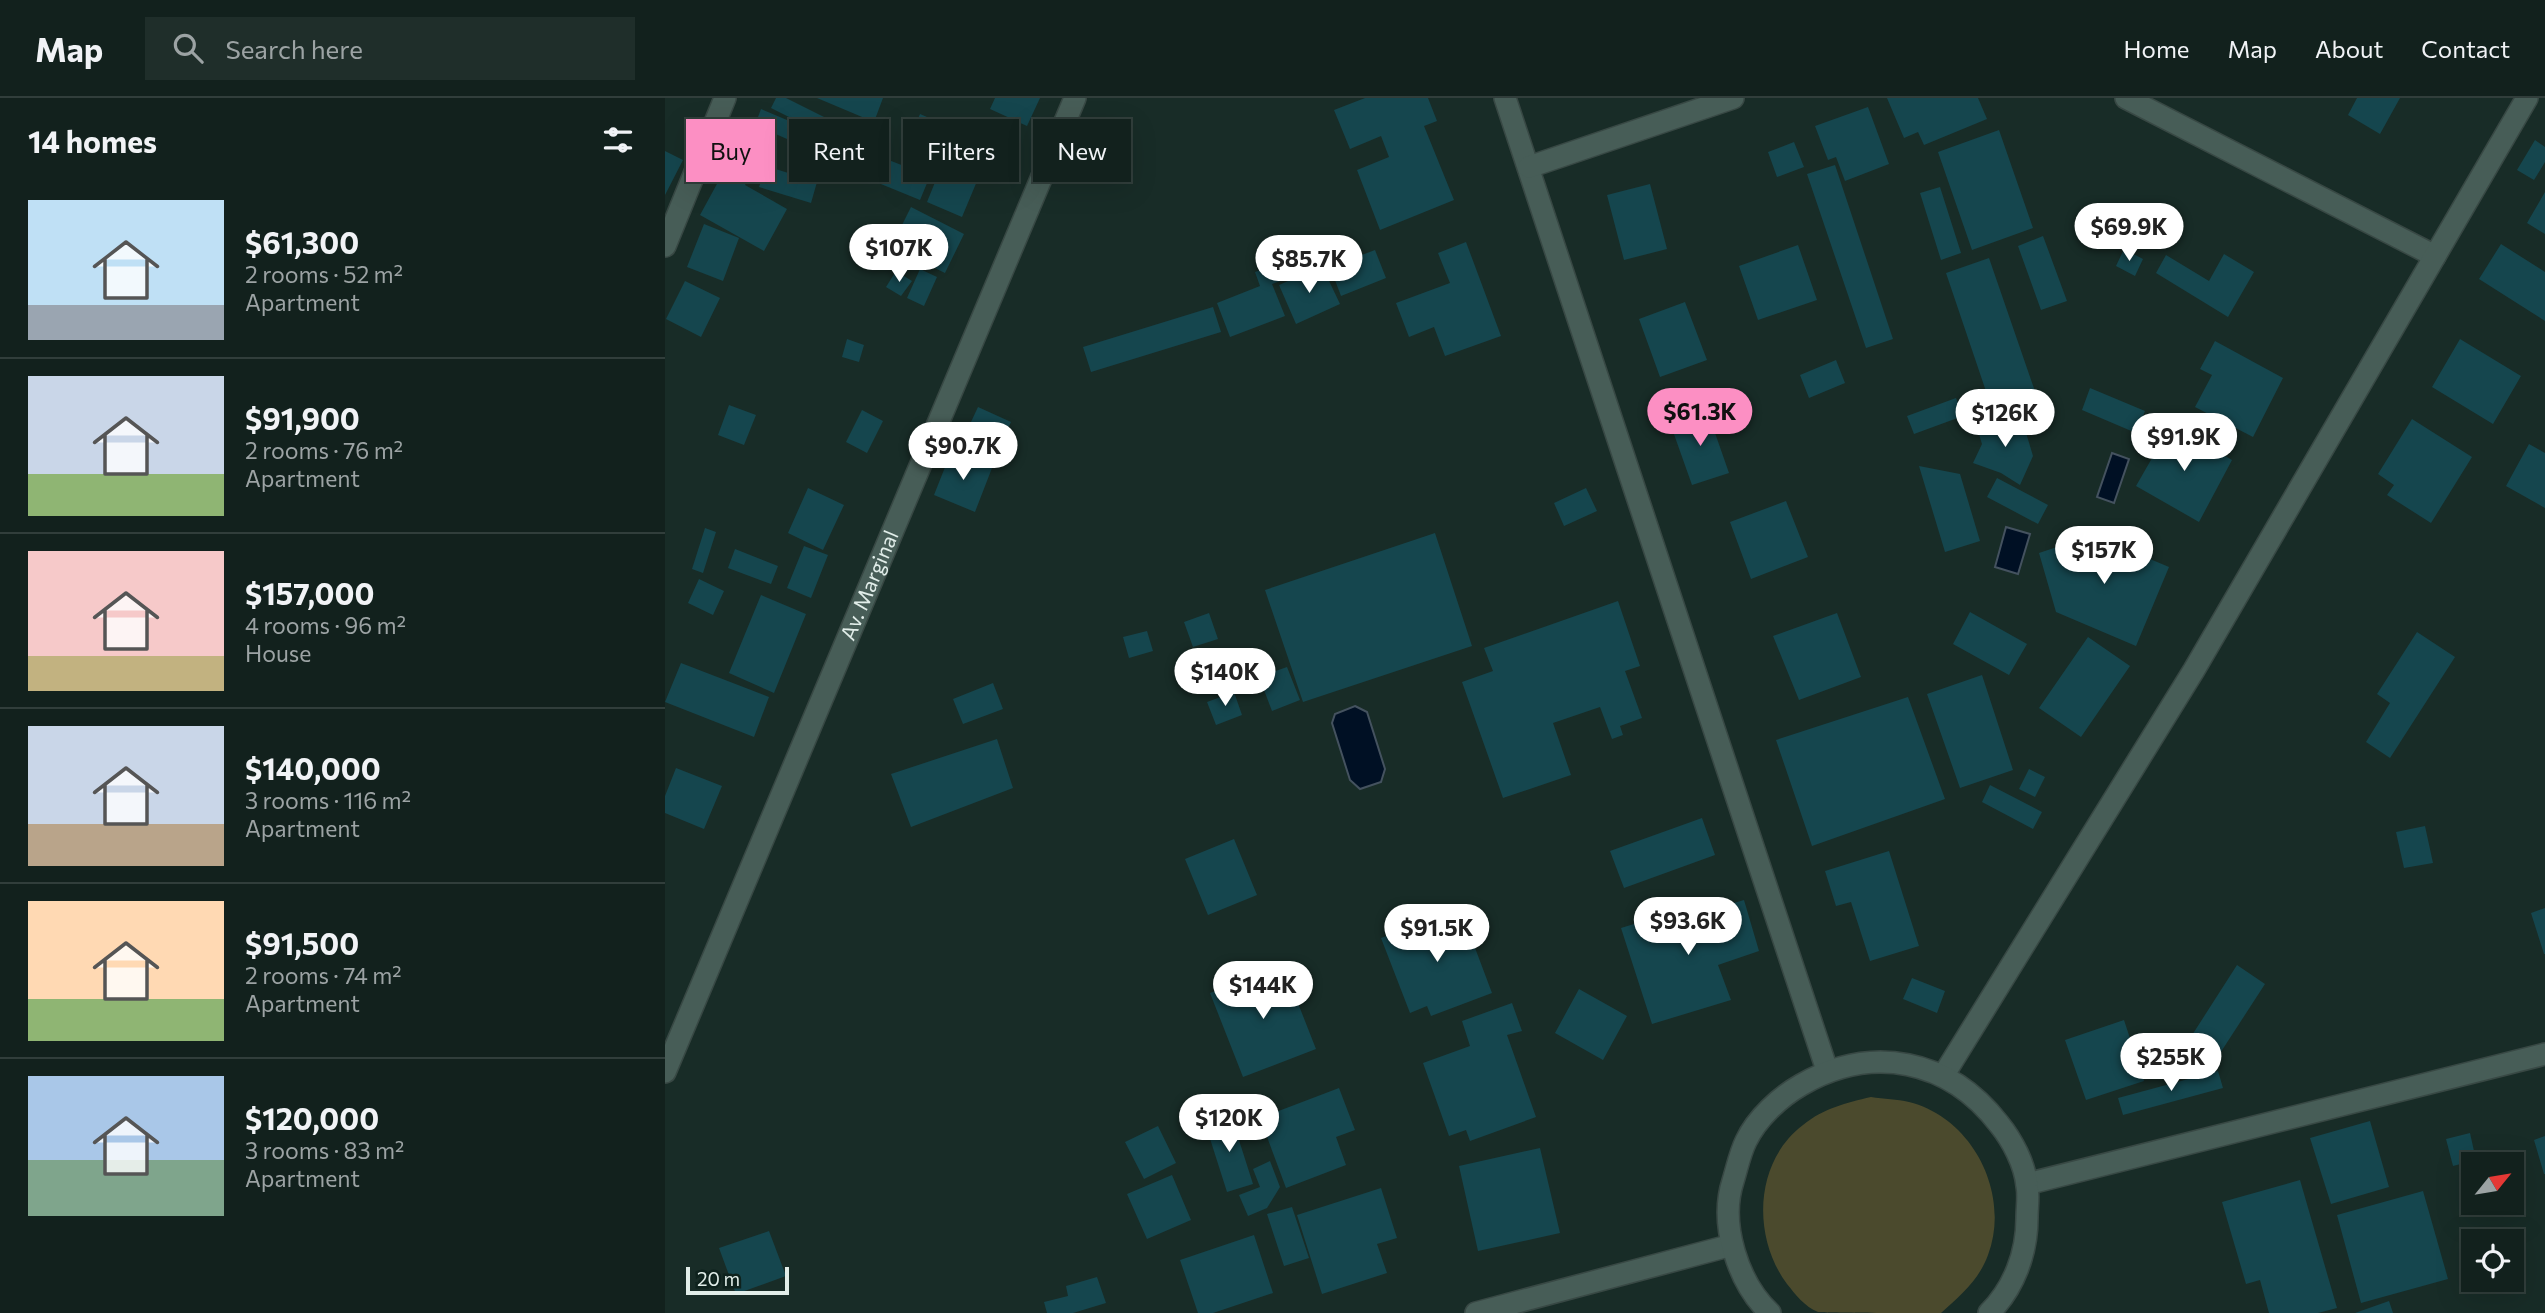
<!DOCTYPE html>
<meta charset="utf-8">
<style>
:root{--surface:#12211d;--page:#1f2e2a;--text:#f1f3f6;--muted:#9ca3a4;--line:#313e3b;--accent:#fc8fc3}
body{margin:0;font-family:Commissioner,sans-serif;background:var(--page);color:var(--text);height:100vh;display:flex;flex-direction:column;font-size:26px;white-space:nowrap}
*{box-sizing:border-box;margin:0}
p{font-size:23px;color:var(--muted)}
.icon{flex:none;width:38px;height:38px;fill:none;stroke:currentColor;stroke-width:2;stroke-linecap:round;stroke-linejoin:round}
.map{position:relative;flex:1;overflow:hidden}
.side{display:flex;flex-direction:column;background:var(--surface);width:665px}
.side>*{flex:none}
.banner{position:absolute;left:21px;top:21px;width:665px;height:63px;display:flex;gap:14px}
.needle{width:46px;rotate:60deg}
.buttons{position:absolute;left:1796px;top:1054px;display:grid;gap:14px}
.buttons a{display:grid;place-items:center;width:63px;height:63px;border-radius:0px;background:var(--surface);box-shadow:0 7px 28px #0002,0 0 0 2px var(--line);font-size:35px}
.scale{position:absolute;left:21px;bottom:18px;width:103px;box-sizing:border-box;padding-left:7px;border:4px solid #e1ede9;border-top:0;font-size:19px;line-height:24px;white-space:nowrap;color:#e1ede9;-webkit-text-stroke:5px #0e221d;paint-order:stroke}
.price{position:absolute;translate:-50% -60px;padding:0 16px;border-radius:24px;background:#fff;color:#222;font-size:23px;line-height:46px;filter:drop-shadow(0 2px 4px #0008)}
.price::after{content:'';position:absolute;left:50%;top:42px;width:21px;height:16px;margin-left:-10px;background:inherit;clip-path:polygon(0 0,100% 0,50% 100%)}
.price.on{background:var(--accent);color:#111}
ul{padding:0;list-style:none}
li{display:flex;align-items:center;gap:21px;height:175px;padding:0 28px}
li+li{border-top:2px solid var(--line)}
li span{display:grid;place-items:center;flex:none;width:196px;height:140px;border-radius:0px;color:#555}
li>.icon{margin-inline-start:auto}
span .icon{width:84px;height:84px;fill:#fffc;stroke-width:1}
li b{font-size:30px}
h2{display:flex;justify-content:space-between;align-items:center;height:84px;padding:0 28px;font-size:30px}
.chip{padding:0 24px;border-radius:0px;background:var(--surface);box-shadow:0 7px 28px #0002,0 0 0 2px var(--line);font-size:24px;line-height:63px}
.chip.on{background:var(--accent);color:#111}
header{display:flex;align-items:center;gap:42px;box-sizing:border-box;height:98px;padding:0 35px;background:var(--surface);border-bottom:2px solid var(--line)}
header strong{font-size:33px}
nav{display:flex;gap:38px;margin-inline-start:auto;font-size:24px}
.search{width:490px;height:63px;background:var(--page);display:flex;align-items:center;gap:18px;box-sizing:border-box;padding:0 24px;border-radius:0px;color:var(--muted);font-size:26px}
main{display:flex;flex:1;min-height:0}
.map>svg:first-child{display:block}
</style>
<header>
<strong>Map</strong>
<div class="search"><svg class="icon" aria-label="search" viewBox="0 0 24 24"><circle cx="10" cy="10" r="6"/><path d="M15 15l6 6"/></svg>Search here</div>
<nav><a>Home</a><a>Map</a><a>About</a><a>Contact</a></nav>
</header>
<main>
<section class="side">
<h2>14 homes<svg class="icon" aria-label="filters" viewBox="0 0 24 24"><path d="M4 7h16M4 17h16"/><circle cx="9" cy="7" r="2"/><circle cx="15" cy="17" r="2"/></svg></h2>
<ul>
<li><span style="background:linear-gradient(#bfe0f5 75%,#9aa5b1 0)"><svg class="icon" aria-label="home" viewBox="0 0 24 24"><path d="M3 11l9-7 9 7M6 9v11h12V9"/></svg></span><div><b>$61,300</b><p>2 rooms · 52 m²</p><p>Apartment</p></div></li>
<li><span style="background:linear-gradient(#c9d6e8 70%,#8fb573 0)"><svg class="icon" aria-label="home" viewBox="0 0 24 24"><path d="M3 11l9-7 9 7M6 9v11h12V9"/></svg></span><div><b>$91,900</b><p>2 rooms · 76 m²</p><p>Apartment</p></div></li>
<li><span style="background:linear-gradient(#f6c9c9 75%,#c2b280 0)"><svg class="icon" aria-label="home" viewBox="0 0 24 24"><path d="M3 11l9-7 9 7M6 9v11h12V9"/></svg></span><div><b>$157,000</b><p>4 rooms · 96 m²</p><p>House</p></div></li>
<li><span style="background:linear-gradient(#c9d6e8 70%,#b9a48a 0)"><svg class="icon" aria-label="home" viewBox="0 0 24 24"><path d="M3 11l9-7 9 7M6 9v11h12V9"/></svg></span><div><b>$140,000</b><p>3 rooms · 116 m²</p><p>Apartment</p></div></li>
<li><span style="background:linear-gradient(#ffd9b3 70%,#8fb573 0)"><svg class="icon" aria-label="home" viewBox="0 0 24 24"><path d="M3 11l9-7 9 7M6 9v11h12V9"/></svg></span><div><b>$91,500</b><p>2 rooms · 74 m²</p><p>Apartment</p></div></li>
<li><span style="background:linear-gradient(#a9c7e8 60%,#7fa58c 0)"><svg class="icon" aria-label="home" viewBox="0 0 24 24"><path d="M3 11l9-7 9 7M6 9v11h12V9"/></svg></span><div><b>$120,000</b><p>3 rooms · 83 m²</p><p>Apartment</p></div></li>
</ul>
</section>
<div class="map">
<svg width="1880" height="1215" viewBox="0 0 1880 1215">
<rect width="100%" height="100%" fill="#182c27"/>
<!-- green -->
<path fill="#4b4a2d" d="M1206,999c13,2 26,2 38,5 64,16 102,92 79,153 -9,25 -28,41 -47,58 -21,0 -110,0 -123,-1 -13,-5 -23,-18 -31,-28 -35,-47 -33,-122 16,-159 21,-17 43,-22 68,-28z"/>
<!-- water -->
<path fill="#001024" stroke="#44525f" stroke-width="2" d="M1447,355l17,6 -15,44 -17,-6z
M1341,429l24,7 -12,40 -23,-7z
M690,608l12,6 18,57 -4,13 -21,7 -10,-9 -18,-57 3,-9z"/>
<!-- building -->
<path fill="#15464e" d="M111,0h10l38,19 -7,14 -46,-23z
M152,0h66l-9,24z
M330,0h45l-13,28 -37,-17z
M700,0h63l9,23 -13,5 30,74 -74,30 -23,-60 32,-13 -8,-21 -31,13 -16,-39z
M1222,0h91l9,21 -63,26 -6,-13 -14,6z
M1692,0h43l-20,36 -32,-19z
M1203,9l21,57 -44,17 -9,-24 -8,3 -13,-34z
M96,11l33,14 -7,16 -32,-14z
M255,16l14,6 -8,19 -14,-6z
M280,28l23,7 -6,18 -23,-8z
M1334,32l34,98 -61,22 -34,-98z
M1870,42l10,7v15l-11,18 -17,-10z
M1129,44l10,25 -27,10 -9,-25z
M206,45l10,6 -9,16 -10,-7z
M71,51l22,13 -13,23 42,24 -23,42 -64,-36z
M0,53l18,9 -18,35z
M221,61l44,17 -10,24 -44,-18z
M279,62l36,14 -18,43 -35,-15z
M1170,67l58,174 -27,9 -59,-174z
M101,68l51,16 -6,21 -52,-16z
M985,86l17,65 -43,11 -17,-65z
M1275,89l21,66 -20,7 -21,-67z
M1880,94v42l-18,-11z
M246,109l53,27 -19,39 -54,-26z
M39,126l35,14 -16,43 -36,-14z
M1378,138l24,65 -26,9 -23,-64z
M801,144l35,94 -56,20 -11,-29 -25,10 -13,-34 54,-20 -12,-30z
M1836,146l44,28v49l-66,-42z
M1133,147l19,55 -59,20 -19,-54z
M1459,151l19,10 -8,17 -19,-10z
M710,152l11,28 -45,18 -11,-29z
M1559,156l30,18 -26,45 -72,-44 10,-18 43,26z
M1324,160l49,142 -44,15 -48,-142z
M615,165l6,16 -14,5 13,32 -55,21 -13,-34 43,-17 -5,-14z
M657,168l18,38 -44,20 -17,-39z
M255,171l17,8 -13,29 -17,-8z
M231,173l16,10 -11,15 -15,-9z
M20,183l35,17 -19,39 -35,-18z
M1020,204l22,58 -47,17 -21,-58z
M548,209l8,25 -130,40 -8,-25z
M182,241l17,6 -5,17 -17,-5z
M1795,241l61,37 -28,48 -61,-37z
M1550,243l68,37 -30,59 -58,-30 17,-32 -12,-6z
M1171,262l9,23 -36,15 -9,-23z
M1425,290l55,23 -9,22 -54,-23z
M1291,300l7,18 -49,18 -7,-18z
M64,307l27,10 -12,30 -26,-10z
M313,309l33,15 -15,32 -33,-15z
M197,312l21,11 -16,32 -21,-11z
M1042,312l22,63 -37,12 -22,-62z
M1356,318l12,40 -13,29 -19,-12 -28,-10 9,-19 -5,-16z
M1747,321l60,38 -41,66 -44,-28 7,-10 -16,-11z
M1506,327l61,35 -33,62 -63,-36z
M1864,346l16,9v55l-39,-22z
M286,354l41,16 -17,44 -41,-17z
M1254,368l41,8 20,67 -35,11z
M1332,380l51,27 -10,19 -51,-27z
M143,390l36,17 -21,45 -35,-17z
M921,390l11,23 -33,15 -10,-23z
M1121,403l22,56 -57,22 -21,-57z
M40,430l11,4 -13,41 -11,-4z
M770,435l37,113 -169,56 -38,-112z
M1428,437l76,32 -33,79 -80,-34 -17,-59z
M139,448l24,9 -17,43 -24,-10z
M70,451l43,17 -7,18 -43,-16z
M34,481l25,12 -11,24 -25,-12z
M96,497l45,19 -32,79 -45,-20z
M953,503l22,65 -15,5 17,47 -22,8 3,9 -11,4 -12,-32 -47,16 18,52 -68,23 -41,-116 31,-11 -9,-23z
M1305,514l57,32 -18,31 -56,-31z
M544,515l9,26 -25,8 -9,-25z
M1172,515l24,64 -62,23 -26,-64z
M482,533l6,20 -24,7 -6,-21z
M1752,534l38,25 -65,101 -24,-16 24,-39 -13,-9z
M1423,539l42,29 -49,71 -42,-29z
M16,565l88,34 -15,40 -89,-35z
M622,569l13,33 -28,11 -13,-34z
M1317,577l31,95 -53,18 -33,-94z
M328,585l10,26 -40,15 -10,-25z
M569,594l8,23 -26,10 -9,-23z
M1243,599l37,102 -133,47 -36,-106z
M332,641l16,49 -102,39 -20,-53z
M11,670l46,18 -18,43 -39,-16v-17z
M1364,671l16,8 -10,20 -16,-8z
M1325,687l52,27 -9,17 -51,-27z
M1037,720l13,37 -91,33 -14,-37z
M1760,728l8,37 -29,5 -8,-36z
M569,741l23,56 -49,20 -23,-56z
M1224,753l30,95 -49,15 -19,-59 -15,4 -11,-35z
M1079,802l15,51 -41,14 13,35 -79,24 -31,-96 78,-24 1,9z
M795,810l32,85 -61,23 -4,-10 -17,7 -29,-75z
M1880,810v46h-1l-13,-41z
M618,867l33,84 -73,28 -33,-84z
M1572,867l28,19 -50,77 -28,-18z
M1247,880l33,13 -8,22 -34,-14z
M914,891l48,27 -24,44 -48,-27z
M847,905l10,28 -15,4 29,82 -66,24 -4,-11 -17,6 -26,-73 47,-17 -8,-25z
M1459,922l20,61 -58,19 -21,-60z
M1553,973l5,17 -100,27 -5,-17z
M674,990l16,42 -19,7 10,28 -60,23 -26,-70z
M566,1017l22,69 -26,8 -22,-69z
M1705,1023l19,66 -58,17 -21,-66z
M493,1028l18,37 -32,16 -19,-37z
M1805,1035l6,27 -23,6 -7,-27z
M1880,1038v38h-1l-10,-34z
M875,1050l20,85 -82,18 -19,-85z
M605,1063l10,26 -13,21 -19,8 -9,-21 21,-8 -7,-18z
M507,1077l19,45 -44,19 -20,-45z
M1635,1082l37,128 -19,5h-49l-9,-33 -14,4 -24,-82z
M716,1090l16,50 -20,6 10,29 -65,21 -25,-79z
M1758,1093l25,88 -87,24 -24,-88z
M627,1109l17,51 -25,8 -17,-52z
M104,1133l17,45 -50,18 -17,-46z
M589,1137l19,58 -60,20h-15l-18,-53z
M432,1179l9,26 -33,10h-26l-3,-11 24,-6 -2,-10z
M1724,1203l4,12h-38z"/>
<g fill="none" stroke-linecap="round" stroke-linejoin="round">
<!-- street casing -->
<g stroke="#384844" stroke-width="24">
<g id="street">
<path d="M840,0l322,972"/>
<path d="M1461,0l309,158"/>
<path d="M864,69l204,-69"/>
<path d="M0,148l60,-148"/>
<path id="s1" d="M0,974l410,-974"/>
<path d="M1278,978l251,-406 333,-572"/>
<path d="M1362,1086l518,-130"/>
<path d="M811,1215l256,-68"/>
<path d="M1105,1215c-32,-30 -51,-89 -37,-132 4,-13 7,-28 13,-40 11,-23 34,-44 55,-56 71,-41 148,-26 198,39 13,16 26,40 28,62 2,10 0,21 0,32 0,35 -13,70 -38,95"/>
</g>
</g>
<!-- street -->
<use href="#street" stroke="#475d57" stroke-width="21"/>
</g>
<g text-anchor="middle" stroke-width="7" stroke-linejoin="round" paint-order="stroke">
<!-- street labels -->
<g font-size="21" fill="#e1ede9" stroke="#0e221d">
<text dy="7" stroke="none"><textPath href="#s1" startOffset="528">Av. Marginal</textPath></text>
</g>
</g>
</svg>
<div class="buttons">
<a><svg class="needle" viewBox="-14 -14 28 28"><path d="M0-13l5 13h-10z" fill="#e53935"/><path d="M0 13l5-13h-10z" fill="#9ca3a4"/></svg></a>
<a><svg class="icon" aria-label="locate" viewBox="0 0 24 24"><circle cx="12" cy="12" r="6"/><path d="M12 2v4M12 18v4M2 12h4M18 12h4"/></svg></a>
</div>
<div class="scale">20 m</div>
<b class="price" style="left:1464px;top:165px">$69.9K</b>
<b class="price" style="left:234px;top:186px">$107K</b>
<b class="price" style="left:644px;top:197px">$85.7K</b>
<b class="price on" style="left:1035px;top:350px">$61.3K</b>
<b class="price" style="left:1340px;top:351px">$126K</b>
<b class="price" style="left:1519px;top:375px">$91.9K</b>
<b class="price" style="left:298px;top:384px">$90.7K</b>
<b class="price" style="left:1439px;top:488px">$157K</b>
<b class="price" style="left:560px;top:610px">$140K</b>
<b class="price" style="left:1023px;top:859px">$93.6K</b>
<b class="price" style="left:772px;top:866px">$91.5K</b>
<b class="price" style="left:598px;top:923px">$144K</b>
<b class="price" style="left:1506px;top:995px">$255K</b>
<b class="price" style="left:564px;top:1056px">$120K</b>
<div class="banner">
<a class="chip on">Buy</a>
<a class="chip">Rent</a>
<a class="chip">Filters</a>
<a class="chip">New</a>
</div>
</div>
</main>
